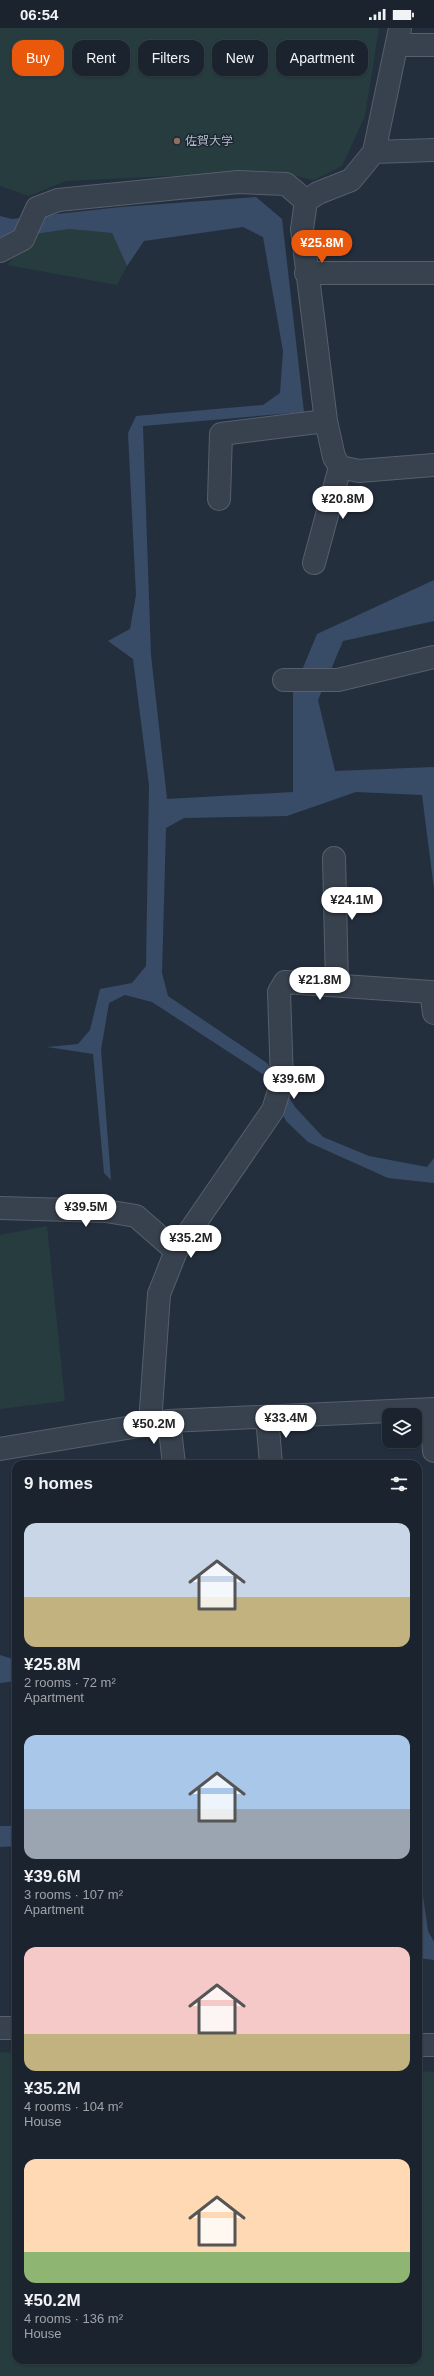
<!DOCTYPE html>
<meta charset="utf-8">
<style>
:root{--surface:#1b232e;--page:#242b36;--text:#f1f3f6;--muted:#a0a4aa;--line:#39404a;--accent:#ea580c}
body{margin:0;font-family:Helvetica,"Noto Sans JP",sans-serif;background:var(--page);color:var(--text);height:100vh;display:flex;flex-direction:column;font-size:15px;white-space:nowrap}
*{box-sizing:border-box;margin:0}
p{font-size:13px;color:var(--muted)}
.icon{flex:none;width:22px;height:22px;fill:none;stroke:currentColor;stroke-width:2;stroke-linecap:round;stroke-linejoin:round}
.map{position:relative;flex:1;overflow:hidden}
.drawer{position:absolute;left:12px;top:1432px;width:410px;height:904px;display:flex;flex-direction:column;background:var(--surface);border-radius:12px;box-shadow:0 1px 3px #0004,0 0 0 1px var(--line)}
.drawer>*{flex:none}
.hud{position:absolute;left:12px;top:12px;width:410px;height:36px;display:flex;gap:8px}
.buttons{position:absolute;left:382px;top:1380px;display:grid;gap:8px}
.buttons a{display:grid;place-items:center;width:40px;height:40px;border-radius:8px;background:var(--surface);box-shadow:0 1px 3px #0004,0 0 0 1px var(--line);font-size:20px}
.price{position:absolute;translate:-50% -34px;padding:0 9px;border-radius:14px;background:#fff;color:#222;font-size:13px;line-height:26px;filter:drop-shadow(0 1px 2px #0008)}
.price::after{content:'';position:absolute;left:50%;top:24px;width:12px;height:9px;margin-left:-6px;background:inherit;clip-path:polygon(0 0,100% 0,50% 100%)}
.price.on{background:var(--accent);color:#fff}
ul{padding:0;list-style:none}
li{display:grid;align-content:center;gap:8px;height:212px;padding:0 12px}
li span{display:grid;place-items:center;height:124px;border-radius:12px;color:#555}
li>.icon{margin-inline-start:auto}
span .icon{width:72px;height:72px;fill:#fffc;stroke-width:1}
li b{font-size:17px}
h2{display:flex;justify-content:space-between;align-items:center;height:48px;padding:0 12px;font-size:17px}
.chip{padding:0 14px;border-radius:12px;background:var(--surface);box-shadow:0 1px 3px #0004,0 0 0 1px var(--line);font-size:14px;line-height:36px}
.chip.on{background:var(--accent);color:#fff}
.status{display:flex;justify-content:space-between;align-items:center;height:28px;padding:0 20px;background:var(--surface);direction:ltr}
.status svg{height:11px;fill:currentColor}
.map>svg:first-child{display:block}
</style>
<div class="status"><b>06:54</b><svg viewBox="0 0 49 12"><path d="M0 12V9h3v3zM5 12V6h3v6zM10 12V3h3v9zM15 12V0h3v12zM26 1h20v11H26zM47 4h2v5h-2z"/></svg></div>
<div class="map">
<svg width="434" height="2348" viewBox="0 0 434 2348">
<rect width="100%" height="100%" fill="#242f3e"/>
<!-- green -->
<path fill="#263c3f" d="M0,0h379l-14,88 -23,50 -28,14 -39,-9 -209,10 -37,15 -29,-10z
M69,201l43,4 15,33 -10,19 -110,-20 30,-32z
M47,1198l18,175 -65,8v-174z
M0,2024l16,1v307h402v-289l16,1v304h-434z"/>
<!-- water -->
<path fill="#394c67" d="M256,169l26,22 22,193 -161,14 8,229 16,144 126,-7v-100l24,-58 117,-54v41l-91,20 -25,59 17,71 99,-4v122l-12,-94 -66,-3 -69,24 -103,2 -18,10 -4,145 6,23 99,67 28,44 28,30 46,19 58,11 7,-9v25l-46,-5 -80,-36 -22,-21 -22,-46 -112,-73 -27,-7 -16,8 -8,47 10,130 -7,-7 -11,-119 -46,-7 31,-3 12,-14 10,-41 32,-6 14,-17 3,-181 -16,-126 -25,-18 22,-12 6,-34 -8,-162 8,-17 127,-11 17,-12 3,-42 -20,-114 -20,-10 -99,14 -17,25 -15,-33 -43,-4 -69,10v-23l12,3 109,-12z
M0,1627l16,5v21l-16,2z
M0,1798h16v20l-16,1z
M418,1833l10,70 6,11v18l-16,-2z"/>
<g fill="none" stroke-linecap="round" stroke-linejoin="round">
<!-- minor casing -->
<g stroke="#565f6c" stroke-width="24">
<path id="minor" d="M400,0l-26,124 -23,28 -33,13 -12,8 -4,28 24,192 8,36 6,10 19,4 75,-6
M397,17h37
M374,124l60,-2
M0,223l23,-12 14,-31 21,-8 180,-18 48,2 20,17
M306,245h128
M219,471l2,-65 105,-13
M314,535l26,-96
M284,652h54l96,-23
M334,830l3,127
M0,1180l106,3 30,5 40,35
M431,1382l3,41
M267,1389l4,47
M169,1393l5,43
M150,1396l9,-130 17,-43 97,-141 9,-29 -3,-89 6,-10 146,10 3,21
M0,1421l169,-28 265,-12"/>
</g>
<!-- tertiary casing -->
<g stroke="#565f6c" stroke-width="24">
<path id="tertiary" d="M0,2000h16
M418,2017h16"/>
</g>
<!-- minor -->
<use href="#minor" stroke="#38414e" stroke-width="22"/>
<!-- tertiary -->
<use href="#tertiary" stroke="#38414e" stroke-width="22"/>
</g>
<!-- markers -->
<circle fill="#8d6e63" stroke="#1d2633" stroke-width="1.5" cx="177" cy="113" r="4"/>
<g text-anchor="middle" stroke-width="3" stroke-linejoin="round" paint-order="stroke">
<!-- poi labels -->
<g font-size="12" fill="#b4bcc9" stroke="#1d2633" text-anchor="start">
<text x="185" y="117">佐賀大学</text>
</g>
</g>
</svg>
<div class="buttons">
<a><svg class="icon" aria-label="layers" viewBox="0 0 24 24"><path d="M12 4l9 5-9 5-9-5zM3 14l9 5 9-5"/></svg></a>
</div>
<b class="price on" style="left:322px;top:236px">¥25.8M</b>
<b class="price" style="left:343px;top:492px">¥20.8M</b>
<b class="price" style="left:352px;top:893px">¥24.1M</b>
<b class="price" style="left:320px;top:973px">¥21.8M</b>
<b class="price" style="left:294px;top:1072px">¥39.6M</b>
<b class="price" style="left:86px;top:1200px">¥39.5M</b>
<b class="price" style="left:191px;top:1231px">¥35.2M</b>
<b class="price" style="left:286px;top:1411px">¥33.4M</b>
<b class="price" style="left:154px;top:1417px">¥50.2M</b>
<div class="hud">
<a class="chip on">Buy</a>
<a class="chip">Rent</a>
<a class="chip">Filters</a>
<a class="chip">New</a>
<a class="chip">Apartment</a>
</div>
<section class="drawer">
<h2>9 homes<svg class="icon" aria-label="filters" viewBox="0 0 24 24"><path d="M4 7h16M4 17h16"/><circle cx="9" cy="7" r="2"/><circle cx="15" cy="17" r="2"/></svg></h2>
<ul>
<li><span style="background:linear-gradient(#c9d6e8 60%,#c2b280 0)"><svg class="icon" aria-label="home" viewBox="0 0 24 24"><path d="M3 11l9-7 9 7M6 9v11h12V9"/></svg></span><div><b>¥25.8M</b><p>2 rooms · 72 m²</p><p>Apartment</p></div></li>
<li><span style="background:linear-gradient(#a9c7e8 60%,#9aa5b1 0)"><svg class="icon" aria-label="home" viewBox="0 0 24 24"><path d="M3 11l9-7 9 7M6 9v11h12V9"/></svg></span><div><b>¥39.6M</b><p>3 rooms · 107 m²</p><p>Apartment</p></div></li>
<li><span style="background:linear-gradient(#f6c9c9 70%,#c2b280 0)"><svg class="icon" aria-label="home" viewBox="0 0 24 24"><path d="M3 11l9-7 9 7M6 9v11h12V9"/></svg></span><div><b>¥35.2M</b><p>4 rooms · 104 m²</p><p>House</p></div></li>
<li><span style="background:linear-gradient(#ffd9b3 75%,#8fb573 0)"><svg class="icon" aria-label="home" viewBox="0 0 24 24"><path d="M3 11l9-7 9 7M6 9v11h12V9"/></svg></span><div><b>¥50.2M</b><p>4 rooms · 136 m²</p><p>House</p></div></li>
</ul>
</section>
</div>
